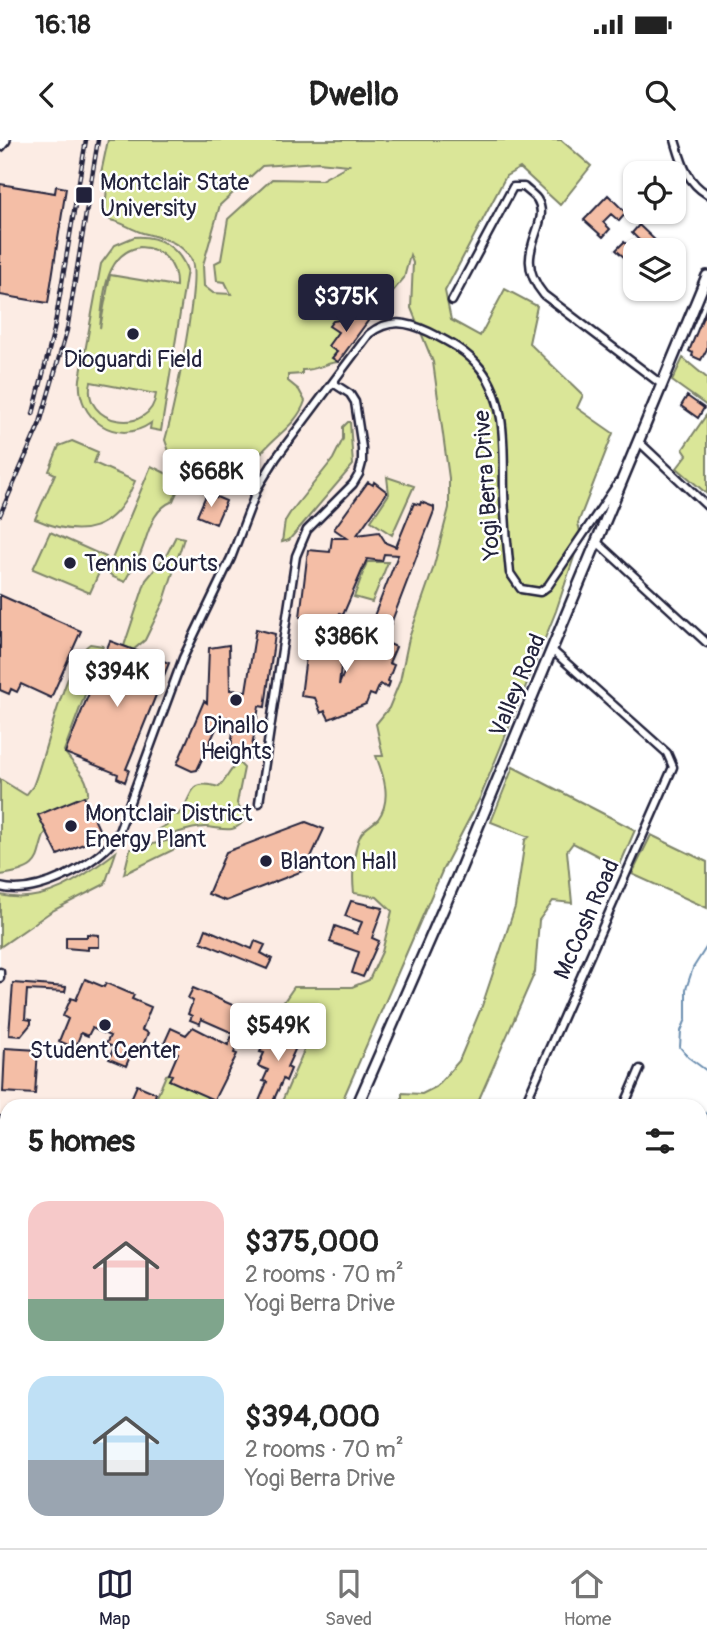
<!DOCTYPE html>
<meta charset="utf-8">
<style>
:root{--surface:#fff;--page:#f6f6f6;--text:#222;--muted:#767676;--line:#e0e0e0;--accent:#22223b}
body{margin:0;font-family:Pangolin,sans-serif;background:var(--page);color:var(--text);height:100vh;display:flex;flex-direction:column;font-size:26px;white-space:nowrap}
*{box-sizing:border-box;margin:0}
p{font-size:23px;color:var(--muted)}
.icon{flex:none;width:38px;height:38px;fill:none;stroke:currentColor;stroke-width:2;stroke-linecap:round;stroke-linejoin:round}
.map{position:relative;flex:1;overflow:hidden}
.drawer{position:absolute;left:0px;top:959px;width:707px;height:450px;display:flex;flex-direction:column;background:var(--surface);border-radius:21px 21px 0 0;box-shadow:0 2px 5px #0004}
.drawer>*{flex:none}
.tools{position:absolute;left:623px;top:21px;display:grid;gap:14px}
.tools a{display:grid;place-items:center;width:63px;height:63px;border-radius:14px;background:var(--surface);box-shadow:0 2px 5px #0004;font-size:35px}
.price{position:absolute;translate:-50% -60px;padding:0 16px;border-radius:7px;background:#fff;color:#222;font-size:23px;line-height:46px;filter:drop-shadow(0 2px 4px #0008)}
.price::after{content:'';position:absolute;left:50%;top:42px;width:21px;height:16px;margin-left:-10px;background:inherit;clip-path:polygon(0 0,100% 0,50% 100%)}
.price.current{background:var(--accent);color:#fff}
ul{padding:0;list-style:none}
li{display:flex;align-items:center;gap:21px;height:175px;padding:0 28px}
li span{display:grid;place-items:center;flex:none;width:196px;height:140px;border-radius:21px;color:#555}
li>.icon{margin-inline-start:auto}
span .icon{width:84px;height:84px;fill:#fffc;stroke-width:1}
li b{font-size:30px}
h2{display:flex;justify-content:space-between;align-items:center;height:84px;padding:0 28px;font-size:30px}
.status{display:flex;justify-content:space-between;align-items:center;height:49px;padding:0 35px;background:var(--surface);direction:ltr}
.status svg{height:19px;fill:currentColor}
header{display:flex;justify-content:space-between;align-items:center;height:91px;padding:0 28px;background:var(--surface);font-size:32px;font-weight:800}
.tab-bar{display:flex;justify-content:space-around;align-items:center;height:98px;border-top:2px solid var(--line);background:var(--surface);font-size:19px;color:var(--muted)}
.tab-bar a{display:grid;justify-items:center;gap:4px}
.tab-bar .current{color:var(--accent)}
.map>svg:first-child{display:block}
</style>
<div class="status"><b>16:18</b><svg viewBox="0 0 49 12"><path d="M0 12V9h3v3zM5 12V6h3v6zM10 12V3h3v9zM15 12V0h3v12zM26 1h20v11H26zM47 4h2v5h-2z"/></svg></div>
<header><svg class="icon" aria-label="back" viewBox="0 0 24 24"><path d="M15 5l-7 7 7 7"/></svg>Dwello<svg class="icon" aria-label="search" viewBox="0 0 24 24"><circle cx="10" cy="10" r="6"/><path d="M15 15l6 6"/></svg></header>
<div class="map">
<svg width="707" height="1408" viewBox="0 0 707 1408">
<rect width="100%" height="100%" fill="#fff"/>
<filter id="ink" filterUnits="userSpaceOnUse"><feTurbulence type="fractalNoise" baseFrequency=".0143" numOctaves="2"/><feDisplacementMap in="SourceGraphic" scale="14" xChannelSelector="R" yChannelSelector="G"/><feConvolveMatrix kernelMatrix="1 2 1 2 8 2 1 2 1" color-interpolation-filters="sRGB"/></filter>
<g filter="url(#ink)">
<!-- built -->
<path fill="#fcece4" d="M0,0h274l74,15 79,89 4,67 182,122 -35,90 3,13 -25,75 -29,72 -47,115 -37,71 -103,237h-333v436h58l-1,6h-64z"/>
<!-- green -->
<path fill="#dae698" stroke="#7e846a" stroke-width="2" fill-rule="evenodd" d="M108,0h453l30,26 -31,39 -40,-37 -14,8 -61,115 6,29 29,16 25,-47 32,17 -8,37 54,52 -6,13 36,25 -35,90 3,13 -25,75 -29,72 -47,115 -37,71 -103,237h-60l35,-81 -32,-22 11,-16h58l17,-7 13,-28 10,-41 -15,-14 -23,-4c-2,-16 -1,-44 7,-59 4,-6 12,-10 17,-15 14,-19 6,-43 -2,-63h7l-7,-32 13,-16 11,-27 9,-43 24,-69 16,-61v-30l-16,-116 -22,-54 2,-45 -3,-8 -6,23 -16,19 -14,-3 -13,21 12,-1 -35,48c-14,1 -22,9 -36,8v4l-14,1v6l11,9 6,11c-8,25 -33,36 -47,56 -6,7 -9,16 -15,24l-42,-11 -30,-13 -6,-17c8,-28 37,-162 26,-181 -12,-20 -32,-21 -51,-27 -11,-4 -18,-10 -30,-12l-5,-6 2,-29 -6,-12zM318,22l30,3 -27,15 -49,-1 -44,40 -7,41 -6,3 2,18 8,1 6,12 -18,-1 -9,-7 -1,-21 17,-60 42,-39z
M134,97c24,-2 45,10 53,33l-26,161 -11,-2 1,-6c-34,24 -75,-4 -71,-44l21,-115 14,-19zM140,107c22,1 37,16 36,39l-66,-11 -10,53c3,-29 4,-75 40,-81zM91,242l65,12c-5,44 -76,30 -65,-12z
M683,218l24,20v28l-35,-25z
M707,274v80l-30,-26 10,-13 -4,-6z
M348,282h2l3,43 -64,75 -7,2 3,-21 5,-8 43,-54 10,-20v-12z
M72,301l26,11 -4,11 41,18c-20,50 -52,59 -100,38l20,-45 -6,-3 10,-25z
M151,326l31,15 -9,20c-24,10 -24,35 -34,56 -4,9 -11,16 -14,25l-12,-5 -6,-6z
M387,337l27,9 -22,49 -21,-14 18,-27z
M50,392l56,25 -16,36 -57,-24z
M176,396l8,2 -20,63 -19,39 -12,10 -9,-4 22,-66 20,-24z
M367,422h21l-16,40 -18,-5z
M90,504l13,2 -39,105c9,14 25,25 24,43 -12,7 -26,16 -35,27 -24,29 1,47 -53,54v-96l26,16 7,-9c13,-31 32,-126 57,-142z
M239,623l5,5 -7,35 8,16c-11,17 -25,8 -40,8 -14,0 -30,7 -43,10l-5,-7 11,-6 4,-11 6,2c17,-17 7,-38 41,-28 8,-7 11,-20 20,-24z
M513,627l122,63 -16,37 -46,-24 -6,8 5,52 -19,-2 -14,19 -4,52 -59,134h-74v-13l20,1 14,-7 23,-26 23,-55 33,-99 10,-67 4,-3 -38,-15z
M651,695l56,27v46l-75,-34z
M189,696l-10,11 -55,27 6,-25z
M116,712l-11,32 -53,27 -52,36v-52c44,11 82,-17 116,-43z
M171,933l34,14 3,19h-55l13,-31z"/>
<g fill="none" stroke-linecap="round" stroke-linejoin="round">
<!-- stream -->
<path stroke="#6c8fb0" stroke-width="2" d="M707,806l-14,22 -7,21v30l-5,12 -1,16 8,10 19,14
M700,982l7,-10
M700,1090l7,13
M700,1190l7,-31
M662,1408v-6"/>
</g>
<!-- building -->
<path fill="#f4bea6" stroke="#22223b" stroke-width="2" d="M0,44l55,9 1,-7 10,2 -18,115 -48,-8z
M608,55l18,18 -7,8 -8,-7 -8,8 7,7 -7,8 -19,-17z
M639,85l18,17 -7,8h-15v17l-19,-17 8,-8 7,7 8,-9 -7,-7z
M707,167v42l-6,11 -9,-4 1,-3 -4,-2z
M373,174l-35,48 -6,-4 5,-6 -9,-6 10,-14 -9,-6 4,-5z
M687,256l17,12 -6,10 -17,-12z
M368,342l5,3 1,-3 12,9v3l-29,41 22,-3 7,11 10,4 18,-44 6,2 1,-3 13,5v4l-44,115 -16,-10 24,-61 -14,-1 -2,7 -15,-2 -24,56 -3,-2 -5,6 -17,-3 -2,9 -9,-1 1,-7h-8l8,-67 22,2 2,-14h15l-13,-9z
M207,353l19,8 -10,23 -19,-8z
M0,455l81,36 -30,67 -30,-14 -4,8 -6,-3 -2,5 -9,-4z
M256,489l19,5 -10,73 -6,-1 -9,53h-20l4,-39 -12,-4 -25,54 -5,1 -15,-7 27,-63 3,2 2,-55 20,-3 1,45 16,1z
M360,493l10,4 1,-2 25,12 -7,16 5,2 -6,16 2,1 -2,6 -8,-4 -5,12 -5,-2 -4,10 -37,15 -4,-8 -4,2 -6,-15 -14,-2 7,-55h29v4l6,1 -4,39z
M110,501l59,22 -43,106 3,1 -4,12 -8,-4 1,-4 -53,-21z
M84,656l18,40 -44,19 -20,-40z
M306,682l18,7 -19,41 -79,31 -18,-7 18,-42z
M351,761l32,7 -11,30 7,3 -16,36 -11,-4 7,-21 -29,-10 5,-16 22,8 5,-12 -17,-6z
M206,789l46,20 3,-8 10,4 -4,8 11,6 -5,10 -66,-27z
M87,794l12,1v12h-11v3l-22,-2v-11h21z
M85,839l19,8 2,-4 28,12 -2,4 19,8 -9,23 6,3 -7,17 -7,-3 -8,19 -17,-7 5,-12 -8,-3 4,-8 -18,-8 -4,8 -7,-3 -6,15 -16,-7 9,-22 -5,-3 8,-18 5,2z
M13,843l53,4 -1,5 -38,-2 -2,29 6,1v4l-10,12 -12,-1z
M193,848l65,28 -12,23 -7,1 -5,13 3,1 -23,46 -45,-20 3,-5 -3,-1 9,-21 -15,-7 8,-18 15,7 7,-8 35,18 5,-12 -32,-14 -1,5 -10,-4 2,-4 -4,-2 5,-13 -5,-3z
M293,882l12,6 -18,39 4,2 -5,12 -3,-2 -12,27h-14l10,-24 -4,-1 5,-11 -10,-4 6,-13 -4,-1 7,-15 16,7z
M5,908l33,2 -3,44 -32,-2z
M137,945l19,8 -4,13h-24z
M0,976h7v73h-7z
M0,1126l7,2v53l-7,-2z"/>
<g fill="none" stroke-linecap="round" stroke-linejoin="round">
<!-- street casing -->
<g stroke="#22223b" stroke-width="11">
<path id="street" d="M675,0c7,23 11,41 32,54
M452,161l61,-114h11c4,4 10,8 13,12 17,27 -29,53 7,96l117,89
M638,301l69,65
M597,402l110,101
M259,663l37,-247 11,-26 46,-46 6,-10 3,-11v-15l-7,-46 -5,-8 -17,-11
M0,747c37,10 95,-22 117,-50l66,-179 48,-100 27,-71 18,-29 93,-124c20,-16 39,-12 60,-2 20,10 38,19 52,37 27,34 22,83 23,124 1,27 3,53 6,80l11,16 19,3 8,-6 70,-103
M0,838v-6
M524,966l149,-339 -6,-14 -115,-103
M624,966l16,-37
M700,1205l7,8
M244,1402l12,6
M303,1408l3,-6
M440,1408l2,-6
M591,1408l2,-6"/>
</g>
<!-- secondary casing -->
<g stroke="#22223b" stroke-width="14">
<path id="secondary" d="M0,6l5,-6
M357,966l101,-231 249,-599
M131,1408l3,-6"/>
</g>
<!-- street -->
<use href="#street" stroke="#fff" stroke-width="6"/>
<!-- secondary -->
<use href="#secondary" stroke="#fff" stroke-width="9"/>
<!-- rail casing -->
<g stroke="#22223b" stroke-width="4.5">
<path id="rail" d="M33,274l21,-84 32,-190
M0,375l40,-92 27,-93 31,-190"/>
</g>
<!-- rail -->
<use href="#rail" stroke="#fff" stroke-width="2" stroke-dasharray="5" stroke-linecap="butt"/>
</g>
</g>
<!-- markers -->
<g fill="#22223b" stroke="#fff" stroke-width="2.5">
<rect x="75" y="46" width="18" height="18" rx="3.5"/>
<circle cx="133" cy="194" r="7"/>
<circle cx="70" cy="423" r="7"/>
<circle cx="236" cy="560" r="7"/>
<circle cx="71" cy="686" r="7"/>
<circle cx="266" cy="721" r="7"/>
<circle cx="105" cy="885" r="7"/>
</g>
<g text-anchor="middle" stroke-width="5" stroke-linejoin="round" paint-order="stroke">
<!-- poi labels -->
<g font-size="23" fill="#22223b" stroke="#fff" text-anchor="start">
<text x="100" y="50">Montclair State<tspan x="100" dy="26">University</tspan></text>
<text x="133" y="227" text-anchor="middle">Dioguardi Field</text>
<text x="84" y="431">Tennis Courts</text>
<text x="236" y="593" text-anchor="middle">Dinallo<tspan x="236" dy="26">Heights</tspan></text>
<text x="85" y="681">Montclair District<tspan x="85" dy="26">Energy Plant</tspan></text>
<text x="280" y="729">Blanton Hall</text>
<text x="105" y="918" text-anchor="middle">Student Center</text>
</g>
<!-- street labels -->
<g font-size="23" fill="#22223b" stroke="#fff">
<text transform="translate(486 345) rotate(-94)" y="8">Yogi Berra Drive</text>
<text transform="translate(517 545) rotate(-67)" y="8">Valley Road</text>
<text transform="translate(586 779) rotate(-66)" y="8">McCosh Road</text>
</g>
</g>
</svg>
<div class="tools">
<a><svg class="icon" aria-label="locate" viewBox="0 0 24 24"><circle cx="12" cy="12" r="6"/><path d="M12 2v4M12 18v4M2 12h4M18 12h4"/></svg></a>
<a><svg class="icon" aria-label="layers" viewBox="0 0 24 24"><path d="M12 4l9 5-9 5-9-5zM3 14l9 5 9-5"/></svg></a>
</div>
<b class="price current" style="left:346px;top:194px">$375K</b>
<b class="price" style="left:211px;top:369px">$668K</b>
<b class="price" style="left:346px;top:534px">$386K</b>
<b class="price" style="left:117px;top:569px">$394K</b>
<b class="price" style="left:278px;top:923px">$549K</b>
<section class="drawer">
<h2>5 homes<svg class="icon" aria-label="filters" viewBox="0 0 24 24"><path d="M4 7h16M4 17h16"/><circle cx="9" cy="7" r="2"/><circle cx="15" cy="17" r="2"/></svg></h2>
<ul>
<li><span style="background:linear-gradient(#f6c9c9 70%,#7fa58c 0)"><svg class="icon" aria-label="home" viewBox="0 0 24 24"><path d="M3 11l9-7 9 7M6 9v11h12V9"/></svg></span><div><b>$375,000</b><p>2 rooms · 70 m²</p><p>Yogi Berra Drive</p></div></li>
<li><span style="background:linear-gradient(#bfe0f5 60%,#9aa5b1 0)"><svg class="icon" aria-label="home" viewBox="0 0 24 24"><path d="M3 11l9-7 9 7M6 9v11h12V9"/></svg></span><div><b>$394,000</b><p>2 rooms · 70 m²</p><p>Yogi Berra Drive</p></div></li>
</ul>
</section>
</div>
<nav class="tab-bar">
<a class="current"><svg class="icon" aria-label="map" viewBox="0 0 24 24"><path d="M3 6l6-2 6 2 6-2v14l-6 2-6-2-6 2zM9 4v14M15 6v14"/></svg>Map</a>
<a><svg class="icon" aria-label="saved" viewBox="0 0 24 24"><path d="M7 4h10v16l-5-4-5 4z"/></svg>Saved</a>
<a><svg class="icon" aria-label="home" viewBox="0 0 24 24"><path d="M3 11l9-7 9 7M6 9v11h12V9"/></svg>Home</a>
</nav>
